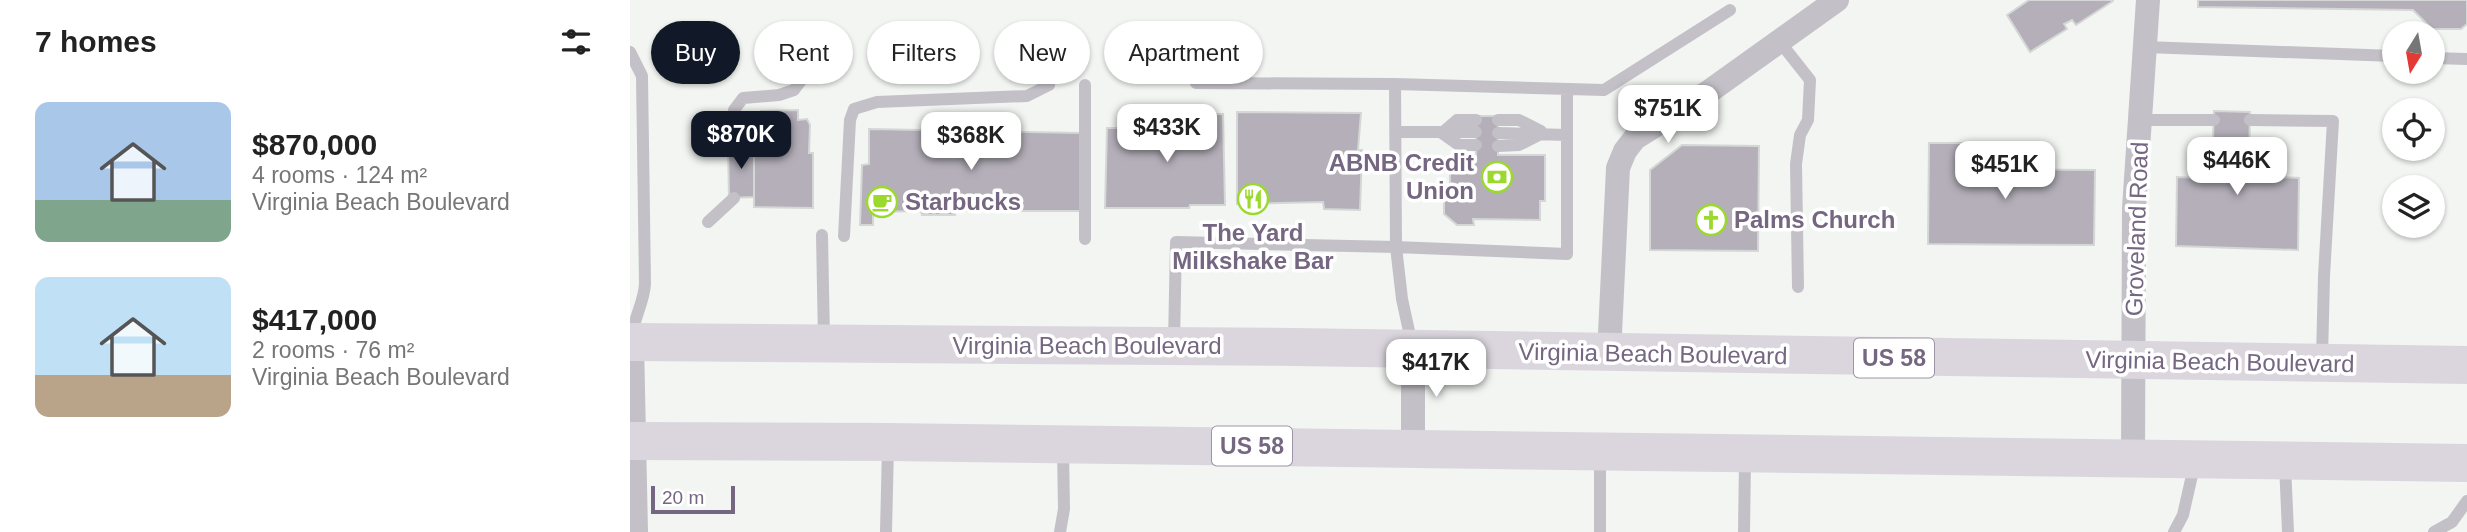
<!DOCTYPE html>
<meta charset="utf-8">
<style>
:root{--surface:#fff;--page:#f2f2f2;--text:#222;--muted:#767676;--accent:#111827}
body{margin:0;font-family:Helvetica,sans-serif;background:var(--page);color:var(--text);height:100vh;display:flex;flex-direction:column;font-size:26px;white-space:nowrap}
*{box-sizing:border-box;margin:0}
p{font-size:23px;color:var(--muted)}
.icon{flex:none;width:38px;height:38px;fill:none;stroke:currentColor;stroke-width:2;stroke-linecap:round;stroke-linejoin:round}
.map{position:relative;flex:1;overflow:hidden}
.details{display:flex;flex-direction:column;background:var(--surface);width:630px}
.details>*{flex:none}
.guide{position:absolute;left:21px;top:21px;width:665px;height:63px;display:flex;gap:14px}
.needle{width:46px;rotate:191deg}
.controls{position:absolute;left:1752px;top:21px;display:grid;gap:14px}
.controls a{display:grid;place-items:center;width:63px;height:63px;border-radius:50%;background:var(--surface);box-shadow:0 2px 5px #0004;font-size:35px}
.scale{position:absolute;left:21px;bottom:18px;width:84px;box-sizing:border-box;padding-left:7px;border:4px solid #756681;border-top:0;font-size:19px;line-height:24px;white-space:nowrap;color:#756681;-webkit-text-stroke:5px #fff;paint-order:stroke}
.price{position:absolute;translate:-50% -60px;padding:0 16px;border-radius:14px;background:#fff;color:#222;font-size:23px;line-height:46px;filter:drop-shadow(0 2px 4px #0008)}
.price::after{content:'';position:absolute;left:50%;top:42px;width:21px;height:16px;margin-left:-10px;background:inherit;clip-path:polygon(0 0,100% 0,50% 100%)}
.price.active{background:var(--accent);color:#fff}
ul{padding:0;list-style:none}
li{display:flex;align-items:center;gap:21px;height:175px;padding:0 35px}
li span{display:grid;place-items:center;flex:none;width:196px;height:140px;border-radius:14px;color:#555}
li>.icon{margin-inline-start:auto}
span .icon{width:84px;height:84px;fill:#fffc;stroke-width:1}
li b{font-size:30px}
h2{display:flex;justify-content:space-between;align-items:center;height:84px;padding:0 35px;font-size:30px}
.tag{padding:0 24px;border-radius:32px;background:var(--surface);box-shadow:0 2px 5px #0004;font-size:24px;line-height:63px}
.tag.active{background:var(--accent);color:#fff}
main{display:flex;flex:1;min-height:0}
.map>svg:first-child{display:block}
</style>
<main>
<section class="details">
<h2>7 homes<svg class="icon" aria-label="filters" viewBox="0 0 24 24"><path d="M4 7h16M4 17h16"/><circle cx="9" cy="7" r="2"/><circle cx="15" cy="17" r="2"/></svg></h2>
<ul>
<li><span style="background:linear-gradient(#a9c7e8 70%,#7fa58c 0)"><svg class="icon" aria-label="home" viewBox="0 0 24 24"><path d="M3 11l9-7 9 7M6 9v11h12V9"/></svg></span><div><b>$870,000</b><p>4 rooms · 124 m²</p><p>Virginia Beach Boulevard</p></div></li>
<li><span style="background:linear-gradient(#bfe0f5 70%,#b9a48a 0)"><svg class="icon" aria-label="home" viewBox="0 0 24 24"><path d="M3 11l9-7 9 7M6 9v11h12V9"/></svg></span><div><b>$417,000</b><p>2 rooms · 76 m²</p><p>Virginia Beach Boulevard</p></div></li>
</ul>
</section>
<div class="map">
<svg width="1837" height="532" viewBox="0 0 1837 532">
<rect width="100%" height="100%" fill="#f2f5f2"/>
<!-- building -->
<path fill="#b4afb9" stroke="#d4d7d5" stroke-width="2" d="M1399,0h84v1l-37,24 -4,-5 -8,4 3,5 -37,23 -23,-37z
M1568,0h269v24l-6,5h-29l-19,-19 -215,-3z
M168,110v10l9,-1 3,6 -1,28h4v55l-59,-1v-86l7,-1v-9z
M1584,111l36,1 -1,53 31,1 -1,11 20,1 -1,72 -122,-4 1,-69 20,1v-11h15z
M607,112l124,1 -3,37h4l-2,60 -36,-1 -1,-7 -86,2z
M538,114h55l2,91h-35l-1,3h-84l2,-80h61z
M846,116h22v39h47v46h-5v19l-67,-1 1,6h-17l-13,-11v-17h6v-40l26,-1z
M239,129l213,4v78h-126l-1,4h-33l-1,-4 -48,1v13h-13l2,-60 7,-1z
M1299,143h64v26l102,1 -1,75 -166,-1z
M98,145h26v52l-25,1z
M1052,145l77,1 -1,105 -108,-1v-80z"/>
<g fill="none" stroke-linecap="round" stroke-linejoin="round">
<!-- service -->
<path stroke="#c4c0c7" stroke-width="12" d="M1150,42l30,38 -2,40 -8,15 -4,29 2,123
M1515,47l249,9
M0,52l12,24 3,208c-1,19 -12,35 -13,54
M1802,58l35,1
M566,83l199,1
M868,120h21l22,11
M1510,120h74
M1620,120l83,1 -9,155 -2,82
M766,132h80
M868,133l69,2
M104,144v-34l9,-12 36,-3 15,-5 12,-16
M846,145h-17l-17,-12 15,-13h19
M868,146l21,-1 22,-11
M78,222l26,-24
M192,235l2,104
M214,236l6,-116 4,-11 23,-7 150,-6 22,-11
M455,239v-154
M544,343l2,-101 220,5 -1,-163 209,6 126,-80
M782,345l-10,-46 -6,-52 171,7v-163
M970,456v76
M1655,464l3,68
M256,532l2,-86
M430,532l4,-23 -1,-60
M1114,532l1,-73
M1544,532l9,-17 12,-53
M1804,532l18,-10 15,-21"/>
<!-- minor -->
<path stroke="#c4c0c7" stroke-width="24" d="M2,342l4,190
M783,349v100
M979,354l9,-186 7,-17 10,-13 72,-45 130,-93
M1503,459l1,-251 14,-208"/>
<!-- primary -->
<path stroke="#dbd6de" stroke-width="38" d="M0,342l665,5 1172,18
M0,441l258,1 1579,21"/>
</g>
<!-- icons -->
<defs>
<g id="bank-ring" transform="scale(1.575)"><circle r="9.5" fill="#fff" stroke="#9cd92e" stroke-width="1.5"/><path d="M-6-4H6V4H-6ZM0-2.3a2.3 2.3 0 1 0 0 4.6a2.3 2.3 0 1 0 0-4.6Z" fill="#9cd92e"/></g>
<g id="restaurant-ring" transform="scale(1.575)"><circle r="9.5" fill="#fff" stroke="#9cd92e" stroke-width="1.5"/><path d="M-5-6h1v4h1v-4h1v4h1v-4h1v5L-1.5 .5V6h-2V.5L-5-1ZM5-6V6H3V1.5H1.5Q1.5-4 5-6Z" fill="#9cd92e"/></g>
<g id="cafe-ring" transform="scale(1.575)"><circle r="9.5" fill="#fff" stroke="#9cd92e" stroke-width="1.5"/><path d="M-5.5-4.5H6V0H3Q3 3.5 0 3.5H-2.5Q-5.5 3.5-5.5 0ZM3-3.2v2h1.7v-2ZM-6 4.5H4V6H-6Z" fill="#9cd92e"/></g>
<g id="church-ring" transform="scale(1.575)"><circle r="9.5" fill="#fff" stroke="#9cd92e" stroke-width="1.5"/><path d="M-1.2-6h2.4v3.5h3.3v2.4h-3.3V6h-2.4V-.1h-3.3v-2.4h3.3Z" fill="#9cd92e"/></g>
</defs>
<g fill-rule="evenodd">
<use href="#bank-ring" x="867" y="177"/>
<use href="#restaurant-ring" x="623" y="199"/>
<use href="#cafe-ring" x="252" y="202"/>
<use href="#church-ring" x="1081" y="220"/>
</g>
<g text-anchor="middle" stroke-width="7" stroke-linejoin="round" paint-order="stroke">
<!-- shield labels -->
<g fill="#fff" stroke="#9e94a7" stroke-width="2">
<rect x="1224" y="338.5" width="80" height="39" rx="5"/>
<rect x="582" y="426.5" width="80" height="39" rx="5"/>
</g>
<g font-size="23" font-weight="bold" fill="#756681">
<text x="1264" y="366">US 58</text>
<text x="622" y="454">US 58</text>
</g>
<!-- poi labels -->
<g font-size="24" font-weight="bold" fill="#756681" stroke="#fff" text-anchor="start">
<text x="844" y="171" text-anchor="end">ABNB Credit<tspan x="844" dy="28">Union</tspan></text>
<text x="275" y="210">Starbucks</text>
<text x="1104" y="228">Palms Church</text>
<text x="623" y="241" text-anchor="middle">The Yard<tspan x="623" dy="28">Milkshake Bar</tspan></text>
</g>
<!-- street labels -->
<g font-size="24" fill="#756681" stroke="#fff">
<text transform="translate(1507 229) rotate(-88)" y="8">Groveland Road</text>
<text x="457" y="354">Virginia Beach Boulevard</text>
<text transform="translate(1023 354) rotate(1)" y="8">Virginia Beach Boulevard</text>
<text transform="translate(1590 362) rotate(1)" y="8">Virginia Beach Boulevard</text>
</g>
</g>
</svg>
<div class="controls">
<a><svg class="needle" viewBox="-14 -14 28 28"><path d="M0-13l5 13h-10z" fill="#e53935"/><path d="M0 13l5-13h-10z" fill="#767676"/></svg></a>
<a><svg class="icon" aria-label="locate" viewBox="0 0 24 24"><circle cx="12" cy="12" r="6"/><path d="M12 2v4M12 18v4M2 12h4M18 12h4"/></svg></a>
<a><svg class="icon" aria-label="layers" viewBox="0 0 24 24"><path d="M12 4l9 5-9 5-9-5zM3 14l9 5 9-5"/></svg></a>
</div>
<div class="scale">20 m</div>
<b class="price" style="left:1038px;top:145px">$751K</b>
<b class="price" style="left:537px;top:164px">$433K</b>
<b class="price active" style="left:111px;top:171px">$870K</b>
<b class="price" style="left:341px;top:172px">$368K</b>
<b class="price" style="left:1607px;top:197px">$446K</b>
<b class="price" style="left:1375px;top:201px">$451K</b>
<b class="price" style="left:806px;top:399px">$417K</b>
<div class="guide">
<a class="tag active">Buy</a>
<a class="tag">Rent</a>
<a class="tag">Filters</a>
<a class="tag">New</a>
<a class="tag">Apartment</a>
</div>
</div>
</main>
